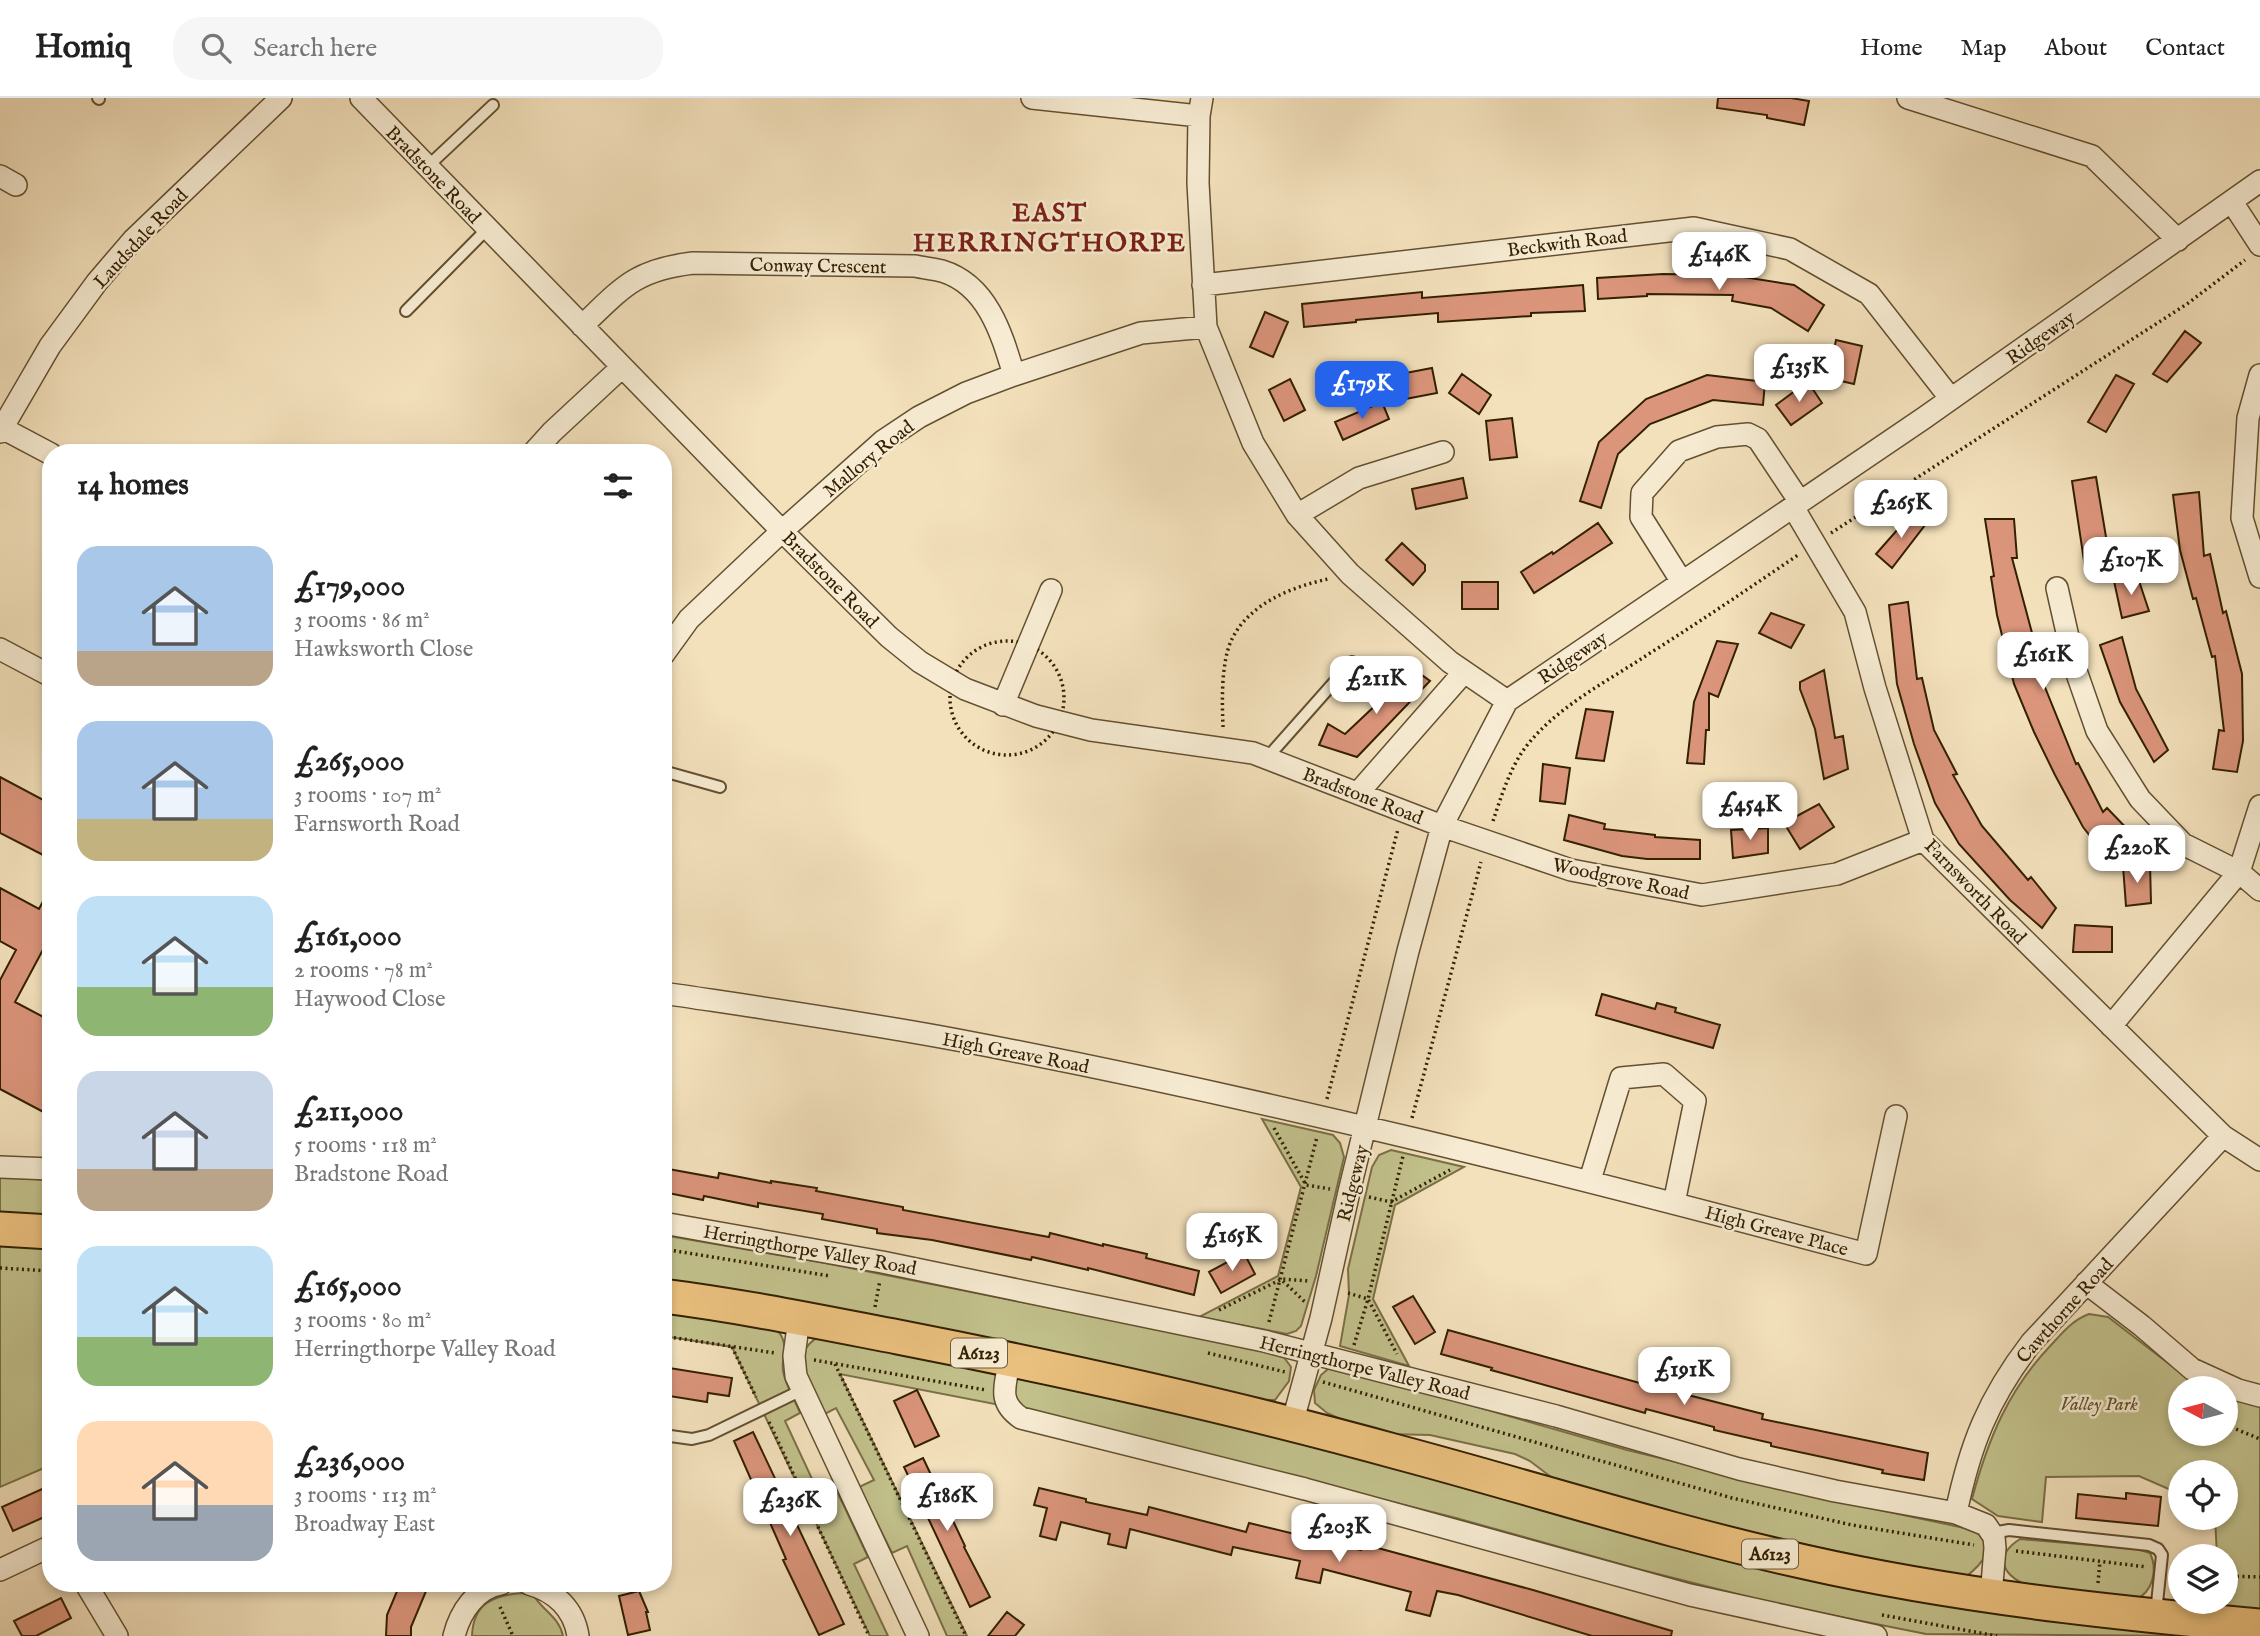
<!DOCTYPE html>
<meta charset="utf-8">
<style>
:root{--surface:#fff;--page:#f6f6f6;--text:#222;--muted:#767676;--line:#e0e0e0;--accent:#2563eb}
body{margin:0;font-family:"IM FELL English",serif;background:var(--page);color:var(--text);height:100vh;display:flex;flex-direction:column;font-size:26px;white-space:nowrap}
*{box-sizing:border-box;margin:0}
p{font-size:23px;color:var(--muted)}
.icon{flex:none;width:38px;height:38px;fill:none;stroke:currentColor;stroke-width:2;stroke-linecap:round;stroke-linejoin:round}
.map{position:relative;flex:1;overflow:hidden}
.sheet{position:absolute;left:42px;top:346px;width:630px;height:1148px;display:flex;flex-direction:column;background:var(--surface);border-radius:28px;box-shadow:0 4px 10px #0003}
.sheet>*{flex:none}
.needle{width:46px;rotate:277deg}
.controls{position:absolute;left:2168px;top:1278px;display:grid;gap:14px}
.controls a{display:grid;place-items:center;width:70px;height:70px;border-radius:50%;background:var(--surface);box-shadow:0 4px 10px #0003;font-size:35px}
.price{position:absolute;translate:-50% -60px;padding:0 16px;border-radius:14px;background:#fff;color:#222;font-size:23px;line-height:46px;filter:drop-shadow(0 2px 4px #0008)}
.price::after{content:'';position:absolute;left:50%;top:42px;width:21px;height:16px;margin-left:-10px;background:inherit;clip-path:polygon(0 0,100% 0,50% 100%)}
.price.active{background:var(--accent);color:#fff}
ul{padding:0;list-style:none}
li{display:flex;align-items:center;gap:21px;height:175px;padding:0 35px}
li span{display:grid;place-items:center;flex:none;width:196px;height:140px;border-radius:21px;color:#555}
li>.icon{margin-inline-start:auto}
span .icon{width:84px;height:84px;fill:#fffc;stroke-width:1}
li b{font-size:30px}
h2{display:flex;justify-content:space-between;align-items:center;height:84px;padding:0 35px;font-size:30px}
header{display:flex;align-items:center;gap:42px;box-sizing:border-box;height:98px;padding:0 35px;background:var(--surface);border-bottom:2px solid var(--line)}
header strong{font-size:33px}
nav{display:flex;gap:38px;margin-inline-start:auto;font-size:24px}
.search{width:490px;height:63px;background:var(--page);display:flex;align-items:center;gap:18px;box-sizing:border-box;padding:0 24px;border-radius:28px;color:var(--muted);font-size:26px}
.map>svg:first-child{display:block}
</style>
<header>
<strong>Homiq</strong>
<div class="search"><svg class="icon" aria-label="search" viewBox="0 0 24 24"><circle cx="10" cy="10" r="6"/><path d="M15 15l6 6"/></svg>Search here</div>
<nav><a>Home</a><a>Map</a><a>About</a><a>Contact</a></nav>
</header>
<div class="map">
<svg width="2260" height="1538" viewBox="0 0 2260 1538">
<rect width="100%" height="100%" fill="#f3e1bc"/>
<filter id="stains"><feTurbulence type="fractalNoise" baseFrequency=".00286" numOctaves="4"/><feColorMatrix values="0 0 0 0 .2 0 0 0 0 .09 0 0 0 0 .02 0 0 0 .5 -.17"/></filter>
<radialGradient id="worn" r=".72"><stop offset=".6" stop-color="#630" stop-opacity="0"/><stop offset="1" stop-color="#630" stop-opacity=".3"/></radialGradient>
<!-- green -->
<path fill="#c2c18c" stroke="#7a7047" stroke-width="2" d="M1262,1021l71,16 7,8 4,14 -28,119 -15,50 -5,5 -9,3 -88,-17 79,-41 23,-89z
M1391,1052l73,17 -69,38 -22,94 36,67 -69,-20 9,-51 -1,-26 24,-102 7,-12z
M0,1079l51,3v43l-51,-2z
M663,1137l162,28 444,88 14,5 8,11 -2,14 -14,19h-18l-594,-117z
M0,1146l51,3v218l-51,22z
M663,1214l114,18c13,14 4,25 6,41 2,14 12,29 17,42l-15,8 34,73 16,-7 33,70 -14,7 34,72h-18l-138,-289 -69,-11z
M2089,1216l19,3 69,53 35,18h-32v45h46v-38l34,9v207l-63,-3 -16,-7h45v-45h-9l-2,-39h11v-45h-46v22l-41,-18 -93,1 -4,45 -44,-6 -26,-17c16,-60 36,-109 80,-155 12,-13 21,-24 37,-30z
M826,1236l1369,302 -269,-2 -145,-29 -143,-36 -182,-51 -430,-108 -186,-36 127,262h-20l-40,-90 -15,7 -33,-66 15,-7 -38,-72 -15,8c-6,-12 -18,-29 -20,-42 -3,-19 7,-35 25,-40z
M1341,1270l286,82 215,52 132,28c24,17 9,34 -10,48l-252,-53 -157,-45 -25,-19 -15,-7 -85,-19 -43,-1 -40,-12 -20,-9 -12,-10 -1,-13 7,-15 7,-6z
M2020,1441l117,10 13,4c8,17 3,39 -15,47l-109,-15c-26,-12 -31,-30 -6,-46z
M522,1495l11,1c8,16 26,22 30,42h-91c1,-32 21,-41 50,-43z"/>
<!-- building -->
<path fill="#db957b" stroke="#332002" stroke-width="2" d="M1718,0h73l18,3 -5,24 -37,-7v-3l-50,-7z
M1663,176l68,1 63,10 30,20 -16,26 -37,-23 -39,-7 1,-6 -86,-1v2l-49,3 -1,-21z
M1583,187l2,26 -54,2v3l-93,6v-9l-82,7v2l-52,5 -2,-23 120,-12v6z
M1265,214l23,10 -15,35 -23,-10z
M2185,233l16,12 -34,39 -14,-8z
M1836,242l26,6 -8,38 -26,-6z
M1432,270l5,25 -37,7 -5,-25z
M1462,276l29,21 -12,19 -30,-21z
M1707,277l58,7 -2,23 -50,-5 -63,24 -32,30 -17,54 -21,-7 19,-59 47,-43z
M2116,277l18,9 -28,48 -18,-10z
M1290,281l15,31 -21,11 -15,-31z
M1803,287h7l12,18 -31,22 -15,-20z
M1382,304l7,17 -46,21 -8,-18z
M1512,320l5,39 -27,3 -4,-39z
M2096,379l15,90 -25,7 -14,-93z
M1463,380l4,20 -51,11 -4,-20z
M2199,394l5,64 6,-2 13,59 3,-2 16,63 1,67 -6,31 -24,-3 6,-39 5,1 -9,-75 -3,1 -16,-59 -3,1 -13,-49 -7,-55z
M1913,414l12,13 -33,43 -16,-14z
M1985,421h29l3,39h-5l27,101 -5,1 42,104 2,-1 25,49 4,-4 26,27 -25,24 -25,-32 -28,-52 -21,-43 -20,-48 -17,-69 -6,-38 3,-1z
M1598,425l14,20 -78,50 -13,-21 31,-20 1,2z
M1402,445l23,22v6l-12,14 -27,-25z
M2137,477l12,36 -27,7 -8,-37z
M1462,484h36v27h-36z
M1908,504l9,77 5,-1 12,52 23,44 -4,1 29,51 46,54 3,-3 25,31 -14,20 -32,-28 -51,-56 -24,-41 -21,-59 -17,-60 -8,-79z
M1771,515l33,12 -13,23 -32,-15z
M2122,539l14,52 32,61 -14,12 -34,-60 -20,-57z
M1717,543l21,3 -20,53 -9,-4v37h-3l-2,34 -17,-1 7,-61z
M1408,567l22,16 -73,76 -38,-12 9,-21 17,10 35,-33z
M1824,572l11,68 8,-2 5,33 -24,10 -9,-50 -15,-40v-7z
M1586,611l27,3 -9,49 -28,-3z
M1543,666l27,4 -5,36 -25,-3z
M0,679l51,27v55l-51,-26z
M1819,706l15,23 -34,22 -16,-26z
M1569,717l36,9 -1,5 51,6v2l45,3v19h-53l-25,-3 -58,-16z
M1768,730v25l-35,5 -2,-28z
M2150,766l1,39 -25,3 -3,-40z
M51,788v60l-5,-2 -31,58 36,19v95l-51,-27v-109l16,-30 -16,-9v-53l39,21z
M2075,827l37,2v25h-39z
M1602,896l53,15 2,-6 19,5 -1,4 45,13 -7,23 -117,-33z
M663,1070l55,10 1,-5 52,10v-2l46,7 -1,3 87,16v3l146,27 1,-4 53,13v-2l44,10 -1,4 53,13 -5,24 -106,-27v2l-56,-13 -1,3 -99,-20 -55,-7v-4l-55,-10 1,-5 -65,-11v4l-54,-11 -1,4 -40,-8z
M1244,1155l11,21 -34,19 -12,-21z
M1413,1198l22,36 -20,12 -22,-37z
M1448,1232l217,60 2,-8 15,3 -2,8 83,21 -1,5 166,34 -4,27 -42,-7 1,-3 -112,-24v-3l-57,-13v-3l-68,-18 -1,4 -154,-43 1,-2 -51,-14z
M663,1269l69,11 -3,18 -21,-3 -1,9 -44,-7z
M917,1292l22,46 -24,11 -21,-46z
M753,1334l91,192 -25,11 -36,-75 3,-1 -52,-118z
M923,1360l42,88 -1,1 26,50 -20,10 -66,-140z
M51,1387v29l-38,17 -11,-24z
M1039,1390l47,11v3l61,13 2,-8 97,25 3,-9 112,27 2,-6 170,46 139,41 -1,5h-79l-134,-41 -21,-4 -7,25 -24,-6 5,-18 -88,-23 -3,14 -24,-5 4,-17 -67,-14 -2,8 -101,-26 -4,19 -18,-4 2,-10 -49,-12 -5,18 -16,-4 7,-28 -13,-3z
M2126,1395l35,4 -3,29 -82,-8 2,-24 48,5z
M400,1486h29l-18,43v9h-25l1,-21z
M639,1493l9,21h-2l4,18 -22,5 -9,-39z
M61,1500l10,20 -35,18h-14l-8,-15z
M1007,1514l17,13 -9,11h-27z"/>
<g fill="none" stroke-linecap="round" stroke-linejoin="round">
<!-- service casing -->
<g stroke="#635030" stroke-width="14">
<path id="service" d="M98,0l1,1
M427,69l66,-62
M406,213l81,-82
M1267,660l85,-96
M663,673l57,16
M663,1337l29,4 17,-4 93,-45
M1992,1435l17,-3 140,15 9,4 4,6 -6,58"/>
</g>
<!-- minor casing -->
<g stroke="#635030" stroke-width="24">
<path id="minor" d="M361,0l421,433 107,106 31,25 45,27 71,27 55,14 162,23 189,73 129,44 131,25 135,-21 86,-34
M1032,0l167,18
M1202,0l-3,18 -1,67 8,144 47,116 44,72 53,59 100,88 57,39
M1908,0l184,58 86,84
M0,78l16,9
M2232,104l28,43
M1203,187l491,-57 96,21 79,45 82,105
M582,228c41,-39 53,-56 111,-63l222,3c9,2 19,3 27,5 46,14 60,64 72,104
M2260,277l-12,43 -6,100 18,59
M2,330l49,26
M0,334l50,-86 47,-64 36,-42 148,-142
M533,355l19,-21 70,-65
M1793,409l62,105 20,76 48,152 300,296 37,24
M1297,417l62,-37 84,-26
M1682,484l-41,-65 1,-24 37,-42 38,-14 31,-3 10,5 42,63
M2057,490l18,80 22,63 43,68 43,45 56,28 21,18
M0,551l51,27
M663,557l26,-36 93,-88 101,-90 36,-24 47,-24 48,-18 127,-42 65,-6
M1003,607l48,-115
M1358,695l106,-121
M663,895c100,15 200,29 300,48 304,58 604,133 903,213l30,-138
M2111,928l128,-154 21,-66
M0,1069l51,2
M1590,1082l31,-102 43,-4 31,27 -21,102
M663,1125l219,39 382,79 292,75 183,53 96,22 121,22 30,12 8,12 1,11 -4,48
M2086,1185l56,43 50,43 46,21 22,6
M799,1221l-5,37 2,20 122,260
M1010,1261c-4,25 -14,42 11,59l284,71 385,106 186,41
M1292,1326l29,-106 28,-126 59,-241 34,-125 65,-125 417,-283 336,-237
M1956,1415c14,-68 32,-114 75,-170l192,-207
M0,1472l51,-24
M86,1486l31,52
M529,1486c26,7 45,25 49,52
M454,1538c6,-24 22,-48 47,-52"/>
</g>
<!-- primary casing -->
<g stroke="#332002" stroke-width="37">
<path id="primary" d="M0,1131l51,3
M663,1198c79,10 157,26 235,41 169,33 337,70 503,116 135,36 268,79 404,109 150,34 303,50 455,64"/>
</g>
<!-- path -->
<path stroke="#332002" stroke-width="3.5" stroke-dasharray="2 3.5" stroke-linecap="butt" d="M1831,435l356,-229 58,-44
M950 600a57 57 0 1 1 114 0a57 57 0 1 1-114 0Z
M1223,629c-1,-25 -2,-63 8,-86 17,-37 60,-54 97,-62
M1493,723c8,-24 17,-53 32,-73 31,-41 80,-65 122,-93 51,-32 101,-66 151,-100
M1327,1001l71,-270
M1412,1020l69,-256
M1274,1030l32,57 24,4
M1369,1099l22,5 59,-32
M663,1151l167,27
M0,1170l51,3
M1283,1183l22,21
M1348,1195l20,6 29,55
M875,1209l5,-27
M1219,1212l63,-31 27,2
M1269,1224l48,-185
M663,1238l112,17
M1354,1247l14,-46 35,-143
M732,1249l24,50
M1208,1255l77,19
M814,1262l172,30
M835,1266l131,272
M1323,1284l409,116 120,27 122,20
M769,1324l100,214
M2226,1327l34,14
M2016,1453l131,16
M2226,1478l34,1
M2098,1485l2,-22
M500,1509l13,29
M1882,1517l115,21"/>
<!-- service -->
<use href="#service" stroke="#f7ecd3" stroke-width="10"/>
<!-- minor -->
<use href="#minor" stroke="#f7ecd3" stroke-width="21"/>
<!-- primary -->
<use href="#primary" stroke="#eac07e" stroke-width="33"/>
</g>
<g text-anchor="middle" stroke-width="5" stroke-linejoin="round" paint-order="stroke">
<!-- shield labels -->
<g fill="#f7ecd3" stroke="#6e5d41" stroke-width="2">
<rect x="951" y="1240.5" width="56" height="29" rx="5"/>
<rect x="1742" y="1441.5" width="56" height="29" rx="5"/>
</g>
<g font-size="18" font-weight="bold" fill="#332002">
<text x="979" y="1261">A6123</text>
<text x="1770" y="1462">A6123</text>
</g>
<!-- street labels -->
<g font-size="19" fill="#332002" stroke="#f7ecd3">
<text transform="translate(434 76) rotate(46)" y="7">Bradstone Road</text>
<text transform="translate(140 140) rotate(-47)" y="7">Laudsdale Road</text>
<text transform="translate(1567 144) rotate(-7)" y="7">Beckwith Road</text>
<text transform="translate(818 167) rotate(1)" y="7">Conway Crescent</text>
<text transform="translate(2040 239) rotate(-35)" y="7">Ridgeway</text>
<text transform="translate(868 360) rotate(-39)" y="7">Mallory Road</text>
<text transform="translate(831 481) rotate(45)" y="7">Bradstone Road</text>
<text transform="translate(1572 559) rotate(-34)" y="7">Ridgeway</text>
<text transform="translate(1363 697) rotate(21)" y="7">Bradstone Road</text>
<text transform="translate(1621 780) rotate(12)" y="7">Woodgrove Road</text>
<text transform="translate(1976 793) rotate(46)" y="7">Farnsworth Road</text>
<text transform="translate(1016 954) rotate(11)" y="7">High Greave Road</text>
<text transform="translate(1352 1085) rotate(-76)" y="7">Ridgeway</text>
<text transform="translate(1777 1132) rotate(15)" y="7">High Greave Place</text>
<text transform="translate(810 1151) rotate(10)" y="7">Herringthorpe Valley Road</text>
<text transform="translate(2064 1212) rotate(-48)" y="7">Cawthorne Road</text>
<text transform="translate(1365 1269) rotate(14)" y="7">Herringthorpe Valley Road</text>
</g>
<!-- park labels -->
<g font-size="19" font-style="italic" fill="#5e502b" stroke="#f7ecd3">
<text x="2099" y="1312">Valley Park</text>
</g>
<!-- district labels -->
<g font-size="26" font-weight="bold" letter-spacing="2" fill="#7a1f14" stroke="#f7ecd3">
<text x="1050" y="123">EAST<tspan x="1050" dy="30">HERRINGTHORPE</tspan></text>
</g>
</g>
<rect width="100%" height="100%" filter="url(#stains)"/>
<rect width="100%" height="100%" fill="url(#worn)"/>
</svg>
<div class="controls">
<a><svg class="needle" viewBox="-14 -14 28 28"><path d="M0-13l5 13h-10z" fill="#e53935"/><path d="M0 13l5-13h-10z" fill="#767676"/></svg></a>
<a><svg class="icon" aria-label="locate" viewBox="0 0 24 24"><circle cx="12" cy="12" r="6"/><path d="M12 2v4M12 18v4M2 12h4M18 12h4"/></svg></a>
<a><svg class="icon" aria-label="layers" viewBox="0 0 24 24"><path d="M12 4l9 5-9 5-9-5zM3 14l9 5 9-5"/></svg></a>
</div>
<b class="price" style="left:1719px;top:194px">£146K</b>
<b class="price" style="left:1799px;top:306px">£135K</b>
<b class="price active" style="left:1362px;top:323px">£179K</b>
<b class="price" style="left:1901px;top:442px">£265K</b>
<b class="price" style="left:2131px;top:499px">£107K</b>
<b class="price" style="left:2043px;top:594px">£161K</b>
<b class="price" style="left:1376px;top:618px">£211K</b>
<b class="price" style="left:1750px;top:744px">£454K</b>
<b class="price" style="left:2137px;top:787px">£220K</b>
<b class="price" style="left:1232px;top:1175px">£165K</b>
<b class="price" style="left:1684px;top:1309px">£191K</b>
<b class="price" style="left:947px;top:1435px">£186K</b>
<b class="price" style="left:790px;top:1440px">£236K</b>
<b class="price" style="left:1339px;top:1466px">£203K</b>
<section class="sheet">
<h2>14 homes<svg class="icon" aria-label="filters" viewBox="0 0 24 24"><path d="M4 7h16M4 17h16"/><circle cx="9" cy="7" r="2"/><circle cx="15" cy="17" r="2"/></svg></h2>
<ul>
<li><span style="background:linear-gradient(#a9c7e8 75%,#b9a48a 0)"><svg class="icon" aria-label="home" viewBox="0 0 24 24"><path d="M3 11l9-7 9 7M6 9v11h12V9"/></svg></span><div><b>£179,000</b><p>3 rooms · 86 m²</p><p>Hawksworth Close</p></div></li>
<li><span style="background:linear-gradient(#a9c7e8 70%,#c2b280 0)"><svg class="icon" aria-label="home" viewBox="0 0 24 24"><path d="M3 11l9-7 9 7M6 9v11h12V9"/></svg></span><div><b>£265,000</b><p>3 rooms · 107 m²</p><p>Farnsworth Road</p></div></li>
<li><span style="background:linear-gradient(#bfe0f5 65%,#8fb573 0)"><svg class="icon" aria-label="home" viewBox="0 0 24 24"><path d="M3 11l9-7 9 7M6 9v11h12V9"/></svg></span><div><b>£161,000</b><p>2 rooms · 78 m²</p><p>Haywood Close</p></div></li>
<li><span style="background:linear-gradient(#c9d6e8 70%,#b9a48a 0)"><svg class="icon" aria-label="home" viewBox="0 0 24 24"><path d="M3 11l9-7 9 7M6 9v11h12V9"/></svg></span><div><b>£211,000</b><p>5 rooms · 118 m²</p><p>Bradstone Road</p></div></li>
<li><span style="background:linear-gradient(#bfe0f5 65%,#8fb573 0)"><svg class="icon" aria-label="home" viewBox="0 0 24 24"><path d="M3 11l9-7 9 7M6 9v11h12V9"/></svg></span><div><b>£165,000</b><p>3 rooms · 80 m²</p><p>Herringthorpe Valley Road</p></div></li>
<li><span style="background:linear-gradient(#ffd9b3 60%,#9aa5b1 0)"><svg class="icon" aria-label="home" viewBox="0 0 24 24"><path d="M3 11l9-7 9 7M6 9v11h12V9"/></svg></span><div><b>£236,000</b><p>3 rooms · 113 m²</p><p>Broadway East</p></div></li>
</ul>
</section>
</div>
